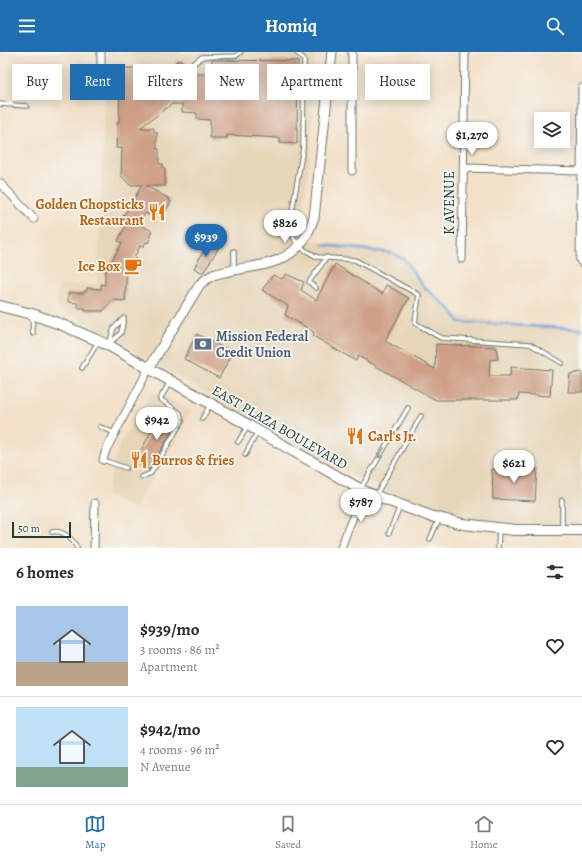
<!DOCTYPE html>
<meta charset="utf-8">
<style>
:root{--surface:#fff;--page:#f7f7f7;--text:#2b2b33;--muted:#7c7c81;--line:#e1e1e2;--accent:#1f6fb2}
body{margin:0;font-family:Alegreya,serif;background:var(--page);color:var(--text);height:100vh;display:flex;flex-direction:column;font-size:15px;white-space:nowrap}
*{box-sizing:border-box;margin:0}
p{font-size:13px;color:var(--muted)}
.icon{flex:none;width:22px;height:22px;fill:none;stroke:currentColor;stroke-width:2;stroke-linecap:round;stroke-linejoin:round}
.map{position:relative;height:496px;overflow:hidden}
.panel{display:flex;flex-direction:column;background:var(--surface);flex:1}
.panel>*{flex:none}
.top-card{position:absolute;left:12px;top:12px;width:558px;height:36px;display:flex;gap:8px}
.controls{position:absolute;left:534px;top:60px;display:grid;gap:8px}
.controls a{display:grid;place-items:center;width:36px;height:36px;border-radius:0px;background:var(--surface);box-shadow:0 2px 10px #0003;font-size:20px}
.scale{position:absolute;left:12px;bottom:10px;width:59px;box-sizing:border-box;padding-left:4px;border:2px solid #1f3d34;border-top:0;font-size:11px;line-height:14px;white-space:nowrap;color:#1f3d34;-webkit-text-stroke:3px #f6f6f2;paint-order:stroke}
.price{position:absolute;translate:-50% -34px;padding:0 9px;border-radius:14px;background:#fff;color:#222;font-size:13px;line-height:26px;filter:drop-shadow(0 1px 2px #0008)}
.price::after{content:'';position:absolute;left:50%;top:24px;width:12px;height:9px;margin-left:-6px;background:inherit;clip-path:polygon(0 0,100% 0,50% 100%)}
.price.on{background:var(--accent);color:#fff}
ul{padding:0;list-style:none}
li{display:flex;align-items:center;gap:12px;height:100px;padding:0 16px}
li+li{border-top:1px solid var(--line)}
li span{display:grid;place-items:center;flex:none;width:112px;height:80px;border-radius:0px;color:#555}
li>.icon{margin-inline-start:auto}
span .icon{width:48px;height:48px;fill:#fffc;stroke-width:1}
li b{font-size:17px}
h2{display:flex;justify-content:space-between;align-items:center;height:48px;padding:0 16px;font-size:17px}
.chip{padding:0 14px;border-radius:0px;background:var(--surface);box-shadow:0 2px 10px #0003;font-size:14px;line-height:36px}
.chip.on{background:var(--accent);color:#fff}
header{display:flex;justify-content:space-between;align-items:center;height:52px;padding:0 16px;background:var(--accent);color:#fff;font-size:18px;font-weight:700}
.dock{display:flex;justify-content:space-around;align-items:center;height:56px;border-top:1px solid var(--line);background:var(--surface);font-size:11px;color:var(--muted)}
.dock a{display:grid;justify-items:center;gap:2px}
.dock .on{color:var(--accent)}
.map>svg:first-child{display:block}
</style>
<header><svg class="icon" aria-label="menu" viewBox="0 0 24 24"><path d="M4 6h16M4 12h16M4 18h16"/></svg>Homiq<svg class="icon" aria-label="search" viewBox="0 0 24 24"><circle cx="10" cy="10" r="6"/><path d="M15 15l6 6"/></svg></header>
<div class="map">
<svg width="582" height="496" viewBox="0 0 582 496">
<rect width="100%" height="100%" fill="#f6f6f2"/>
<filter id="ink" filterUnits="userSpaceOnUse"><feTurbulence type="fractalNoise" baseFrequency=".025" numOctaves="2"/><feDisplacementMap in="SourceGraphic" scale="8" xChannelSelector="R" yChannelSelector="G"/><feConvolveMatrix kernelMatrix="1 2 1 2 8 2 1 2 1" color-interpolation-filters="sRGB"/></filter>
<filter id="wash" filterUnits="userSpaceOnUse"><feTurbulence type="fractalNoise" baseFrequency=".012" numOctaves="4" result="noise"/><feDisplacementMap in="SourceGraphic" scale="16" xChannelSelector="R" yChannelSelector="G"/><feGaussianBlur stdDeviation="0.9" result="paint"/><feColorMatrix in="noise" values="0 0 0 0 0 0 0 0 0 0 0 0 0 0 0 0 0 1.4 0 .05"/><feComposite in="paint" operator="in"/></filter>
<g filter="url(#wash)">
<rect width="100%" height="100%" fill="#f3e1c9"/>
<!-- built -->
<path fill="#e7d5b7" d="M107,0h208l-4,91 -11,91 15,7 77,10 11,6 28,37 26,21 68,9 57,4v198l-95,-3 -57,-13 -72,-32 -142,-79 -159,-93 1,-20 39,-2z
M151,341h9l30,18 -18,36 -39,61 -27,-12 9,-38 4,-12z"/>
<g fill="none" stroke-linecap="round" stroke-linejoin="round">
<!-- stream -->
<path stroke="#72a6df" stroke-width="2.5" d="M323,193l69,8 12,6 19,27 29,25 7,11 123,7"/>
</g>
<g id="blocks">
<!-- building -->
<path fill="#ce9f84" d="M212,8l86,1 -1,83 -17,-1v-5l-53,-3v3h-17v-18l-13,-1v-6l-15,-1v-8h-10l-32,24h14v4h3v17h2v15h4v4h2v18h-19l24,13 -1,1 2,2 -6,10 -5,-2 -4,6 -6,-3 -1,2 -4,-2 -6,11 13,7 -3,5 2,1 -3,6 -2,-1 -3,5 -3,-1 -6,12 2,1 -5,8 -4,-3 -2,37 -12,-1 -10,11h-18v-3h-7v-5l-10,-1v-9h16v-2h3v-3l14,1v-5l4,1v-12l17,-30 -4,-2 8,-16 -6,-3 22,-37h-12l-9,-9 1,-28h-6l1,-25 2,-1 1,-45h-2v-9h58v-7h7v13h28z
M208,191l10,6 -15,24 -9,-5z
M335,212l47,30 4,-9 23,13 -24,43 50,28 1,-25 60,3 2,12 -8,1 -1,16h21l1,-9 41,3 -2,26 -31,-2 -1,6h-82l-78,-44 -2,5 -43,-25 1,-4 -29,-17 3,-9 -26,-16 11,-15 9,4 4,-5 18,8 -3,8 15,10z
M197,282l36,19 -14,25 -35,-19z
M582,320v20h-14l2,-18z
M168,358l8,6 2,5 -29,49 -14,-8 20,-38 4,2z
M492,417h45l-2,32 -42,-2z"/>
</g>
</g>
<g filter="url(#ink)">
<use href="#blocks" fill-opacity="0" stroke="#697668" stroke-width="1"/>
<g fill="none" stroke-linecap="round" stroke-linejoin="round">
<!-- lane casing -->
<g stroke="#697668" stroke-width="5.5">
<path id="lane" d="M296,0l8,7 -1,89 -14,81 9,17 19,11 38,3 64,35 -4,28 26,15 89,6 32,19
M193,12l9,-7 34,-1 5,-4
M0,52l27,2
M234,218v-19
M316,236l-7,-6 18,-25
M32,263l1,19
M109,292l12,-11 3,-15
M109,292l5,-16 9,-9
M82,316l16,-26
M202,367l8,-14
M100,375l15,6
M238,390l10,-16
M245,403l13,-24
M103,408l23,8
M142,425l9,-4 31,-52 -2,-8 -20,-14 10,-17
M361,436l47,-80
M376,443l45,-79
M562,448v28
M52,480c10,-3 21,7 25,16
M389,481l11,-27
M430,487l9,-20
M498,496l1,-19"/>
</g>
<!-- street casing -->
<g stroke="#697668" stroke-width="9">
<path id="street" d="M352,0v119
M101,24v-24
M582,36l-2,172 2,3
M463,116l119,3
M0,131l34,36
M462,207l3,-207
M103,408l3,-10 43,-82
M94,496l1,-45
M341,496l8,-22 16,-34"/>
</g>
<!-- secondary casing -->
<g stroke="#697668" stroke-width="11">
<path id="secondary" d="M149,316l51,-84c4,-3 9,-7 13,-9 33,-11 70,-4 92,-37 4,-6 6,-14 9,-20l18,-166"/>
</g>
<!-- primary casing -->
<g stroke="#697668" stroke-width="12">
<path id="primary" d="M0,254l32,8 28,10 48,21 257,147 65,24 33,8 52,6h67"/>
</g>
<!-- lane -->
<use href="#lane" stroke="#fff" stroke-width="3.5"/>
<!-- street -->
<use href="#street" stroke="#fff" stroke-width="7"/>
<!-- secondary -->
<use href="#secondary" stroke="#fff" stroke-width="9"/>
<!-- primary -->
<use href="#primary" stroke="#fff" stroke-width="10"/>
</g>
<!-- one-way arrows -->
<defs><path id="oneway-shaft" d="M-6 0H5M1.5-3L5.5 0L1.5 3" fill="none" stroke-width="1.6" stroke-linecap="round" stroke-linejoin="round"/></defs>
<use stroke="#8f9e9a" href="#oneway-shaft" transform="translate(381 401) rotate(121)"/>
</g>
<!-- icons -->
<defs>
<g id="restaurant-bare" transform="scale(1.38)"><path d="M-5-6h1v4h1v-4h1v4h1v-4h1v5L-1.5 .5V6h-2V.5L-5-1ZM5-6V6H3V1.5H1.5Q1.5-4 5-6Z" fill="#e8710a" stroke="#f6f6f2" stroke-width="2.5" paint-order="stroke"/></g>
<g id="cafe-bare" transform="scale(1.38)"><path d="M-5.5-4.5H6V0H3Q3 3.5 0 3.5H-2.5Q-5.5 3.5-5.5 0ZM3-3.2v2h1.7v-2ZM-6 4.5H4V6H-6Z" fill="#e8710a" stroke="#f6f6f2" stroke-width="2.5" paint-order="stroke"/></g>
<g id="bank-bare" transform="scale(1.38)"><path d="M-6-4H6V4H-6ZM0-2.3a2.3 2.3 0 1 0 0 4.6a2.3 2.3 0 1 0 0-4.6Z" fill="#5c6f8a" stroke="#f6f6f2" stroke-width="2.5" paint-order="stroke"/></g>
</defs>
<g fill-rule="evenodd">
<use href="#restaurant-bare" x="157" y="160"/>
<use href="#cafe-bare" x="133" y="214"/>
<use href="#bank-bare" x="203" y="292"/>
<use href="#restaurant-bare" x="355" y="384"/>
<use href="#restaurant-bare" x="139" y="408"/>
</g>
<g text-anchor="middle" stroke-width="3.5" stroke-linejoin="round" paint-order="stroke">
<!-- street labels -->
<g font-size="14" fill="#1f3d34" stroke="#f6f6f2">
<text transform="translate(449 151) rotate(-90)" y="5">K AVENUE</text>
<text transform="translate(280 375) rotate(30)" y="5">EAST PLAZA BOULEVARD</text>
</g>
<!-- food labels -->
<g font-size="14" font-weight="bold" fill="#c56008" stroke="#f6f6f2" text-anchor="end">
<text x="144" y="157">Golden Chopsticks<tspan x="144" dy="16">Restaurant</tspan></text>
<text x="120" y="219">Ice Box</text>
<text x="368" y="389" text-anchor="start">Carl's Jr.</text>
<text x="152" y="413" text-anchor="start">Burros &amp; fries</text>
</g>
<!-- service labels -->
<g font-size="14" font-weight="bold" fill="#4e5e75" stroke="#f6f6f2" text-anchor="start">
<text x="216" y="289">Mission Federal<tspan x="216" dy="16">Credit Union</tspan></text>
</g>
</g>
</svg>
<div class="controls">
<a><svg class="icon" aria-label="layers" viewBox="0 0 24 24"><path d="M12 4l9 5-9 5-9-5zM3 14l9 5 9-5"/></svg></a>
</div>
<div class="scale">50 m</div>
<b class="price" style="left:472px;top:104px">$1,270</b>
<b class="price" style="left:285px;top:192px">$826</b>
<b class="price on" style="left:206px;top:206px">$939</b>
<b class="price" style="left:157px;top:389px">$942</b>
<b class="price" style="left:514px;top:432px">$621</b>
<b class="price" style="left:361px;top:471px">$787</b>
<div class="top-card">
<a class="chip">Buy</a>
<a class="chip on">Rent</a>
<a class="chip">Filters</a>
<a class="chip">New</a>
<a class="chip">Apartment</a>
<a class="chip">House</a>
</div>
</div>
<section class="panel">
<h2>6 homes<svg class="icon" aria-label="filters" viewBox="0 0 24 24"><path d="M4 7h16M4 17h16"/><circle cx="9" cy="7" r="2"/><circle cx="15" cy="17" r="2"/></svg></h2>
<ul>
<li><span style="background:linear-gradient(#a9c7e8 70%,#b9a48a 0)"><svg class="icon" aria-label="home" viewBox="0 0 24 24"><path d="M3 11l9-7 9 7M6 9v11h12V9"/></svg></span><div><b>$939/mo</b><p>3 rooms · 86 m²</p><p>Apartment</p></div><svg class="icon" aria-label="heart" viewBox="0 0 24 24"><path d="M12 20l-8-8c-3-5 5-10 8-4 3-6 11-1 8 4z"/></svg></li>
<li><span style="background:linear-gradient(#bfe0f5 75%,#7fa58c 0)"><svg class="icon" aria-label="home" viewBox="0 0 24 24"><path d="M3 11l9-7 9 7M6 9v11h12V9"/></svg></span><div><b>$942/mo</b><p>4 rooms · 96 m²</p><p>N Avenue</p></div><svg class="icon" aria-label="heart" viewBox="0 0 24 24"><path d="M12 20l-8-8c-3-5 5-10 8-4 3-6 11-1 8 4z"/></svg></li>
</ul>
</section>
<nav class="dock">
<a class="on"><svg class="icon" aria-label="map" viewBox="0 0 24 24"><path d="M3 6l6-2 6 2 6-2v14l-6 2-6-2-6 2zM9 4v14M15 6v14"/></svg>Map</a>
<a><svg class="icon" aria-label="saved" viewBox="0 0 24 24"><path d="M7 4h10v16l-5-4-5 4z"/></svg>Saved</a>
<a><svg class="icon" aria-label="home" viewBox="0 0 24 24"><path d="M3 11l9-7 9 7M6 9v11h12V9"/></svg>Home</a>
</nav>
